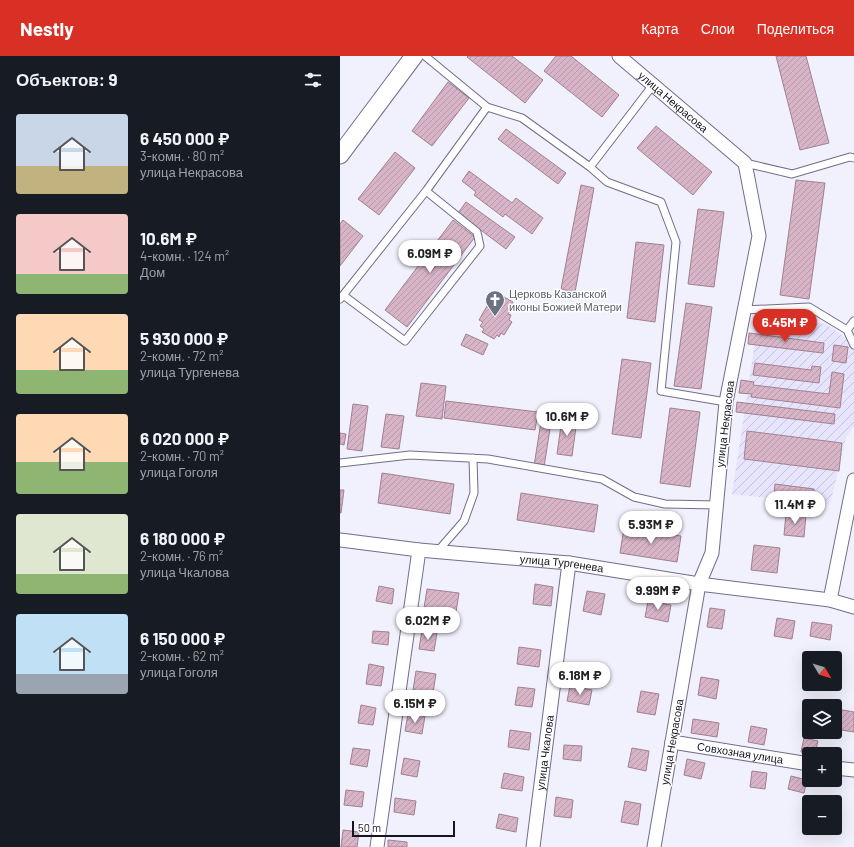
<!DOCTYPE html>
<html lang="ru">
<meta charset="utf-8">
<style>
:root{--surface:#171b24;--page:#242831;--text:#f1f3f6;--muted:#9ea1a6;--accent:#d93025}
body{margin:0;font-family:Barlow,sans-serif;background:var(--page);color:var(--text);height:100vh;display:flex;flex-direction:column;font-size:15px;white-space:nowrap}
*{box-sizing:border-box;margin:0}
p{font-size:13px;color:var(--muted)}
.icon{flex:none;width:22px;height:22px;fill:none;stroke:currentColor;stroke-width:2;stroke-linecap:round;stroke-linejoin:round}
.map{position:relative;flex:1;overflow:hidden}
.sheet{display:flex;flex-direction:column;background:var(--surface);width:340px}
.sheet>*{flex:none}
.needle{width:26px;rotate:128deg}
.buttons{position:absolute;left:462px;top:595px;display:grid;gap:8px}
.buttons a{display:grid;place-items:center;width:40px;height:40px;border-radius:4px;background:var(--surface);box-shadow:0 4px 16px #0002;font-size:20px}
.scale{position:absolute;left:12px;bottom:10px;width:103px;box-sizing:border-box;padding-left:4px;border:2px solid #161420;border-top:0;font-size:11px;line-height:14px;white-space:nowrap;color:#161420;-webkit-text-stroke:3px #fff;paint-order:stroke}
.price{position:absolute;translate:-50% -34px;padding:0 9px;border-radius:14px;background:#fff;color:#222;font-size:13px;line-height:26px;filter:drop-shadow(0 1px 2px #0008)}
.price::after{content:'';position:absolute;left:50%;top:24px;width:12px;height:9px;margin-left:-6px;background:inherit;clip-path:polygon(0 0,100% 0,50% 100%)}
.price.active{background:var(--accent);color:#fff}
ul{padding:0;list-style:none}
li{display:flex;align-items:center;gap:12px;height:100px;padding:0 16px}
li span{display:grid;place-items:center;flex:none;width:112px;height:80px;border-radius:4px;color:#555}
li>.icon{margin-inline-start:auto}
span .icon{width:48px;height:48px;fill:#fffc;stroke-width:1}
li b{font-size:17px}
h2{display:flex;justify-content:space-between;align-items:center;height:48px;padding:0 16px;font-size:17px}
header{display:flex;align-items:center;gap:24px;box-sizing:border-box;height:56px;padding:0 20px;background:var(--accent);color:#fff}
header strong{font-size:19px}
nav{display:flex;gap:22px;margin-inline-start:auto;font-size:14px}
main{display:flex;flex:1;min-height:0}
.map>svg:first-child{display:block}
</style>
<header>
<strong>Nestly</strong>
<nav><a>Карта</a><a>Слои</a><a>Поделиться</a></nav>
</header>
<main>
<section class="sheet">
<h2>Объектов: 9<svg class="icon" aria-label="filters" viewBox="0 0 24 24"><path d="M4 7h16M4 17h16"/><circle cx="9" cy="7" r="2"/><circle cx="15" cy="17" r="2"/></svg></h2>
<ul>
<li><span style="background:linear-gradient(#c9d6e8 65%,#c2b280 0)"><svg class="icon" aria-label="home" viewBox="0 0 24 24"><path d="M3 11l9-7 9 7M6 9v11h12V9"/></svg></span><div><b>6 450 000 ₽</b><p>3-комн. · 80 m²</p><p>улица Некрасова</p></div></li>
<li><span style="background:linear-gradient(#f6c9c9 75%,#8fb573 0)"><svg class="icon" aria-label="home" viewBox="0 0 24 24"><path d="M3 11l9-7 9 7M6 9v11h12V9"/></svg></span><div><b>10.6M ₽</b><p>4-комн. · 124 m²</p><p>Дом</p></div></li>
<li><span style="background:linear-gradient(#ffd9b3 70%,#8fb573 0)"><svg class="icon" aria-label="home" viewBox="0 0 24 24"><path d="M3 11l9-7 9 7M6 9v11h12V9"/></svg></span><div><b>5 930 000 ₽</b><p>2-комн. · 72 m²</p><p>улица Тургенева</p></div></li>
<li><span style="background:linear-gradient(#ffd9b3 60%,#8fb573 0)"><svg class="icon" aria-label="home" viewBox="0 0 24 24"><path d="M3 11l9-7 9 7M6 9v11h12V9"/></svg></span><div><b>6 020 000 ₽</b><p>2-комн. · 70 m²</p><p>улица Гоголя</p></div></li>
<li><span style="background:linear-gradient(#dfe7d0 75%,#8fb573 0)"><svg class="icon" aria-label="home" viewBox="0 0 24 24"><path d="M3 11l9-7 9 7M6 9v11h12V9"/></svg></span><div><b>6 180 000 ₽</b><p>2-комн. · 76 m²</p><p>улица Чкалова</p></div></li>
<li><span style="background:linear-gradient(#bfe0f5 75%,#9aa5b1 0)"><svg class="icon" aria-label="home" viewBox="0 0 24 24"><path d="M3 11l9-7 9 7M6 9v11h12V9"/></svg></span><div><b>6 150 000 ₽</b><p>2-комн. · 62 m²</p><p>улица Гоголя</p></div></li>
</ul>
</section>
<div class="map">
<svg width="514" height="791" viewBox="0 0 514 791">
<defs>
<pattern id="industrial-furrows" width="10" height="10" patternUnits="userSpaceOnUse"><rect width="10" height="10" fill="#e7e4fd"/><path d="M-1 1l2-2M0 10L10 0M9 11l2-2" fill="none" stroke="#c5c3d9"/></pattern>
<pattern id="building-hatch" width="6" height="6" patternUnits="userSpaceOnUse"><rect width="6" height="6" fill="#d7b4c6"/><path d="M-1 1l2-2M0 6l6-6M5 7l2-2" fill="none" stroke="#b89aaa"/></pattern>
</defs>
<rect width="100%" height="100%" fill="#f1f0fd"/>
<!-- industrial -->
<path fill="url(#industrial-furrows)" d="M419,260l67,8 28,20v82l-8,11 -16,68 -98,-11z"/>
<!-- building -->
<path fill="url(#building-hatch)" stroke="#a18091" d="M128,0h44l31,24 -18,23 -58,-46z
M216,0h15l48,39 -17,22 -58,-46z
M436,0h30l23,87 -29,7z
M108,26l21,16 -37,48 -20,-15z
M316,70l56,46 -19,23 -56,-47z
M166,73l60,44 -8,11 -60,-45z
M55,96l20,16 -36,47 -21,-16z
M129,115l43,32 4,-5 27,20 -11,16 -27,-20 -2,3 -29,-22 2,-3 -14,-11z
M456,124l29,3 -16,116 -29,-4z
M241,129l13,3 -19,104 -14,-3z
M126,146l49,35 -9,12 -48,-36z
M358,153l26,3 -10,75 -26,-3z
M3,164l20,16 -23,30v-42z
M113,164l22,17 -68,90 -22,-17z
M296,186l28,3 -9,77 -28,-4z
M164,241l9,5 -3,5 2,1 -4,6 3,1 -2,5 3,2 -8,13 -3,-2 -2,4 -2,-2 -3,4 -12,-7 2,-3 -4,-3 3,-4 -4,-2 8,-14 3,2 3,-4 3,2 3,-5 2,1z
M346,247l26,4 -11,82 -27,-3z
M409,277l75,10 -1,10 -75,-9z
M126,278l22,10 -5,11 -22,-10z
M494,289l14,2 -2,16 -14,-2z
M282,303l29,4 -10,75 -29,-4z
M415,307l56,7 1,-4 9,1 -2,16 -66,-8z
M492,316l12,2 -4,34 -89,-11 1,-3 -13,-1 2,-13 13,2 -1,3 76,9z
M81,327l25,3 -4,33 -26,-3z
M106,345l92,11 -3,18 -91,-12z
M397,346l98,12 -1,10 -98,-12z
M13,348l15,2 -6,45 -15,-2z
M330,352l30,4 -10,75 -30,-4z
M203,353l10,1 -9,57 -10,-1z
M46,358l18,2 -5,33 -18,-2z
M222,362l15,2 -5,36 -15,-2z
M407,375l95,12 -3,28 -95,-12z
M0,377l6,1 -2,11 -4,-1z
M42,417l72,11 -4,30 -72,-11z
M435,428l39,5 -1,12 -39,-5z
M0,434h4l-3,23h-1z
M181,437l77,12 -4,27 -77,-12z
M446,457l20,2 -2,22 -20,-2z
M284,472l57,8 -4,26 -57,-9z
M414,489l26,3 -3,25 -26,-3z
M195,528l18,3 -2,19 -18,-2z
M39,530l15,3 -2,15 -16,-3z
M87,533l32,4 -3,19 -32,-4z
M247,535l18,3 -4,21 -18,-4z
M308,545l23,4 -3,17 -23,-5z
M370,552l15,2 -3,19 -15,-2z
M437,562l18,3 -3,18 -18,-3z
M472,566l20,3 -2,15 -20,-4z
M82,574l15,3 -3,18 -15,-2z
M33,575l16,1 -1,13 -16,-2z
M179,591l22,3 -2,17 -22,-3z
M29,608l15,3 -3,19 -15,-2z
M76,615l20,3 -3,19 -20,-3z
M361,621l18,3 -3,19 -18,-4z
M230,630l22,4 -3,15 -22,-4z
M178,631l17,2 -3,18 -17,-2z
M301,635l18,3 -4,21 -18,-3z
M21,649l15,3 -3,17 -15,-2z
M497,653l17,3v20l-19,-3z
M68,658l17,2 -3,18 -17,-3z
M353,663l26,4 -2,14 -26,-4z
M411,670l16,3 -3,16 -16,-3z
M170,674l21,3 -2,17 -21,-3z
M464,682l14,3 -3,13 -14,-2z
M224,689l18,1 -1,15 -18,-2z
M13,692l17,2 -3,17 -17,-3z
M292,692l17,3 -3,20 -18,-4z
M64,702l16,3 -3,16 -16,-3z
M347,703l18,4 -4,16 -17,-4z
M412,715l15,2 -2,16 -15,-2z
M164,717l20,4 -2,14 -21,-3z
M451,720l16,4 -3,13 -16,-4z
M6,734l18,2 -2,15 -18,-2z
M216,741l17,3 -2,18 -17,-2z
M55,742l21,3 -2,14 -20,-3z
M285,745l16,3 -3,21 -17,-3z
M159,758l19,4 -2,14 -20,-4z
M3,774l16,2 -2,15h-16z
M48,784l19,2v5h-19z"/>
<g fill="none" stroke-linecap="round" stroke-linejoin="round">
<!-- service casing -->
<g stroke="#726d8b" stroke-width="9">
<path id="service" d="M85,0l62,51 35,11 68,49
M313,29l-63,82 17,15 54,20 15,40 -15,149 65,11
M405,107l47,11 58,-17 4,1
M3,239l62,46 75,-95 -3,-14 -51,-41
M0,243l86,-108 61,-84
M404,254l65,-3 38,23 7,-9
M507,274l7,15
M0,407l70,-8 78,4 114,20 32,18 31,7 52,1
M97,496l27,-31 10,-28 -1,-35"/>
</g>
<!-- minor casing -->
<g stroke="#726d8b" stroke-width="15">
<g id="minor">
<path id="s1" d="M279,0l126,107 14,73 -33,166 -14,151 -13,31 -45,263"/>
<path id="s2" d="M0,484l79,10 150,13 130,21 131,16 24,7"/>
<path d="M490,544l24,-120"/>
<path id="s3" d="M332,686l137,22"/>
<path d="M495,712l19,2"/>
<path d="M37,791l42,-297"/>
<path id="s4" d="M193,791l36,-284"/>
</g>
</g>
<!-- tertiary casing -->
<g stroke="#726d8b" stroke-width="19">
<path id="tertiary" d="M0,99l74,-99"/>
</g>
<!-- service -->
<use href="#service" stroke="#fff" stroke-width="7"/>
<!-- minor -->
<use href="#minor" stroke="#fff" stroke-width="13"/>
<!-- tertiary -->
<use href="#tertiary" stroke="#fff" stroke-width="17"/>
</g>
<!-- icons -->
<defs>
<g id="church-pin" transform="scale(1)"><path d="M0 17L-7.5 6A9.5 9.5 0 1 1 7.5 6Z" fill="#6b7280" stroke="#fff"/><path d="M-1.2-6h2.4v3.5h3.3v2.4h-3.3V6h-2.4V-.1h-3.3v-2.4h3.3Z" fill="#fff"/></g>
</defs>
<g fill-rule="evenodd">
<use href="#church-pin" x="155" y="244"/>
</g>
<g text-anchor="middle" stroke-width="3" stroke-linejoin="round" paint-order="stroke">
<!-- street labels -->
<g font-size="11" fill="#161420" stroke="#fff">
<text dy="4" stroke="none"><textPath href="#s1" startOffset="71">улица Некрасова</textPath></text>
<text transform="translate(385 368) rotate(-83)" y="4">улица Некрасова</text>
<text dy="4" stroke="none"><textPath href="#s2" startOffset="223">улица Тургенева</textPath></text>
<text transform="translate(332 686) rotate(-80)" y="4">улица Некрасова</text>
<text dy="4" stroke="none"><textPath href="#s4" startOffset="95">улица Чкалова</textPath></text>
<text dy="4" stroke="none"><textPath href="#s3" startOffset="69">Совхозная улица</textPath></text>
</g>
<!-- worship labels -->
<g font-size="11" fill="#5b616d" stroke="#fff" text-anchor="start">
<text x="169" y="242">Церковь Казанской<tspan x="169" dy="13">иконы Божией Матери</tspan></text>
</g>
</g>
</svg>
<div class="buttons">
<a><svg class="needle" viewBox="-14 -14 28 28"><path d="M0-13l5 13h-10z" fill="#e53935"/><path d="M0 13l5-13h-10z" fill="#9ea1a6"/></svg></a>
<a><svg class="icon" aria-label="layers" viewBox="0 0 24 24"><path d="M12 4l9 5-9 5-9-5zM3 14l9 5 9-5"/></svg></a>
<a>+</a>
<a>−</a>
</div>
<div class="scale">50 m</div>
<b class="price" style="left:90px;top:218px">6.09M ₽</b>
<b class="price active" style="left:445px;top:287px">6.45M ₽</b>
<b class="price" style="left:227px;top:381px">10.6M ₽</b>
<b class="price" style="left:455px;top:469px">11.4M ₽</b>
<b class="price" style="left:311px;top:489px">5.93M ₽</b>
<b class="price" style="left:318px;top:555px">9.99M ₽</b>
<b class="price" style="left:88px;top:585px">6.02M ₽</b>
<b class="price" style="left:240px;top:640px">6.18M ₽</b>
<b class="price" style="left:75px;top:668px">6.15M ₽</b>
</div>
</main>
